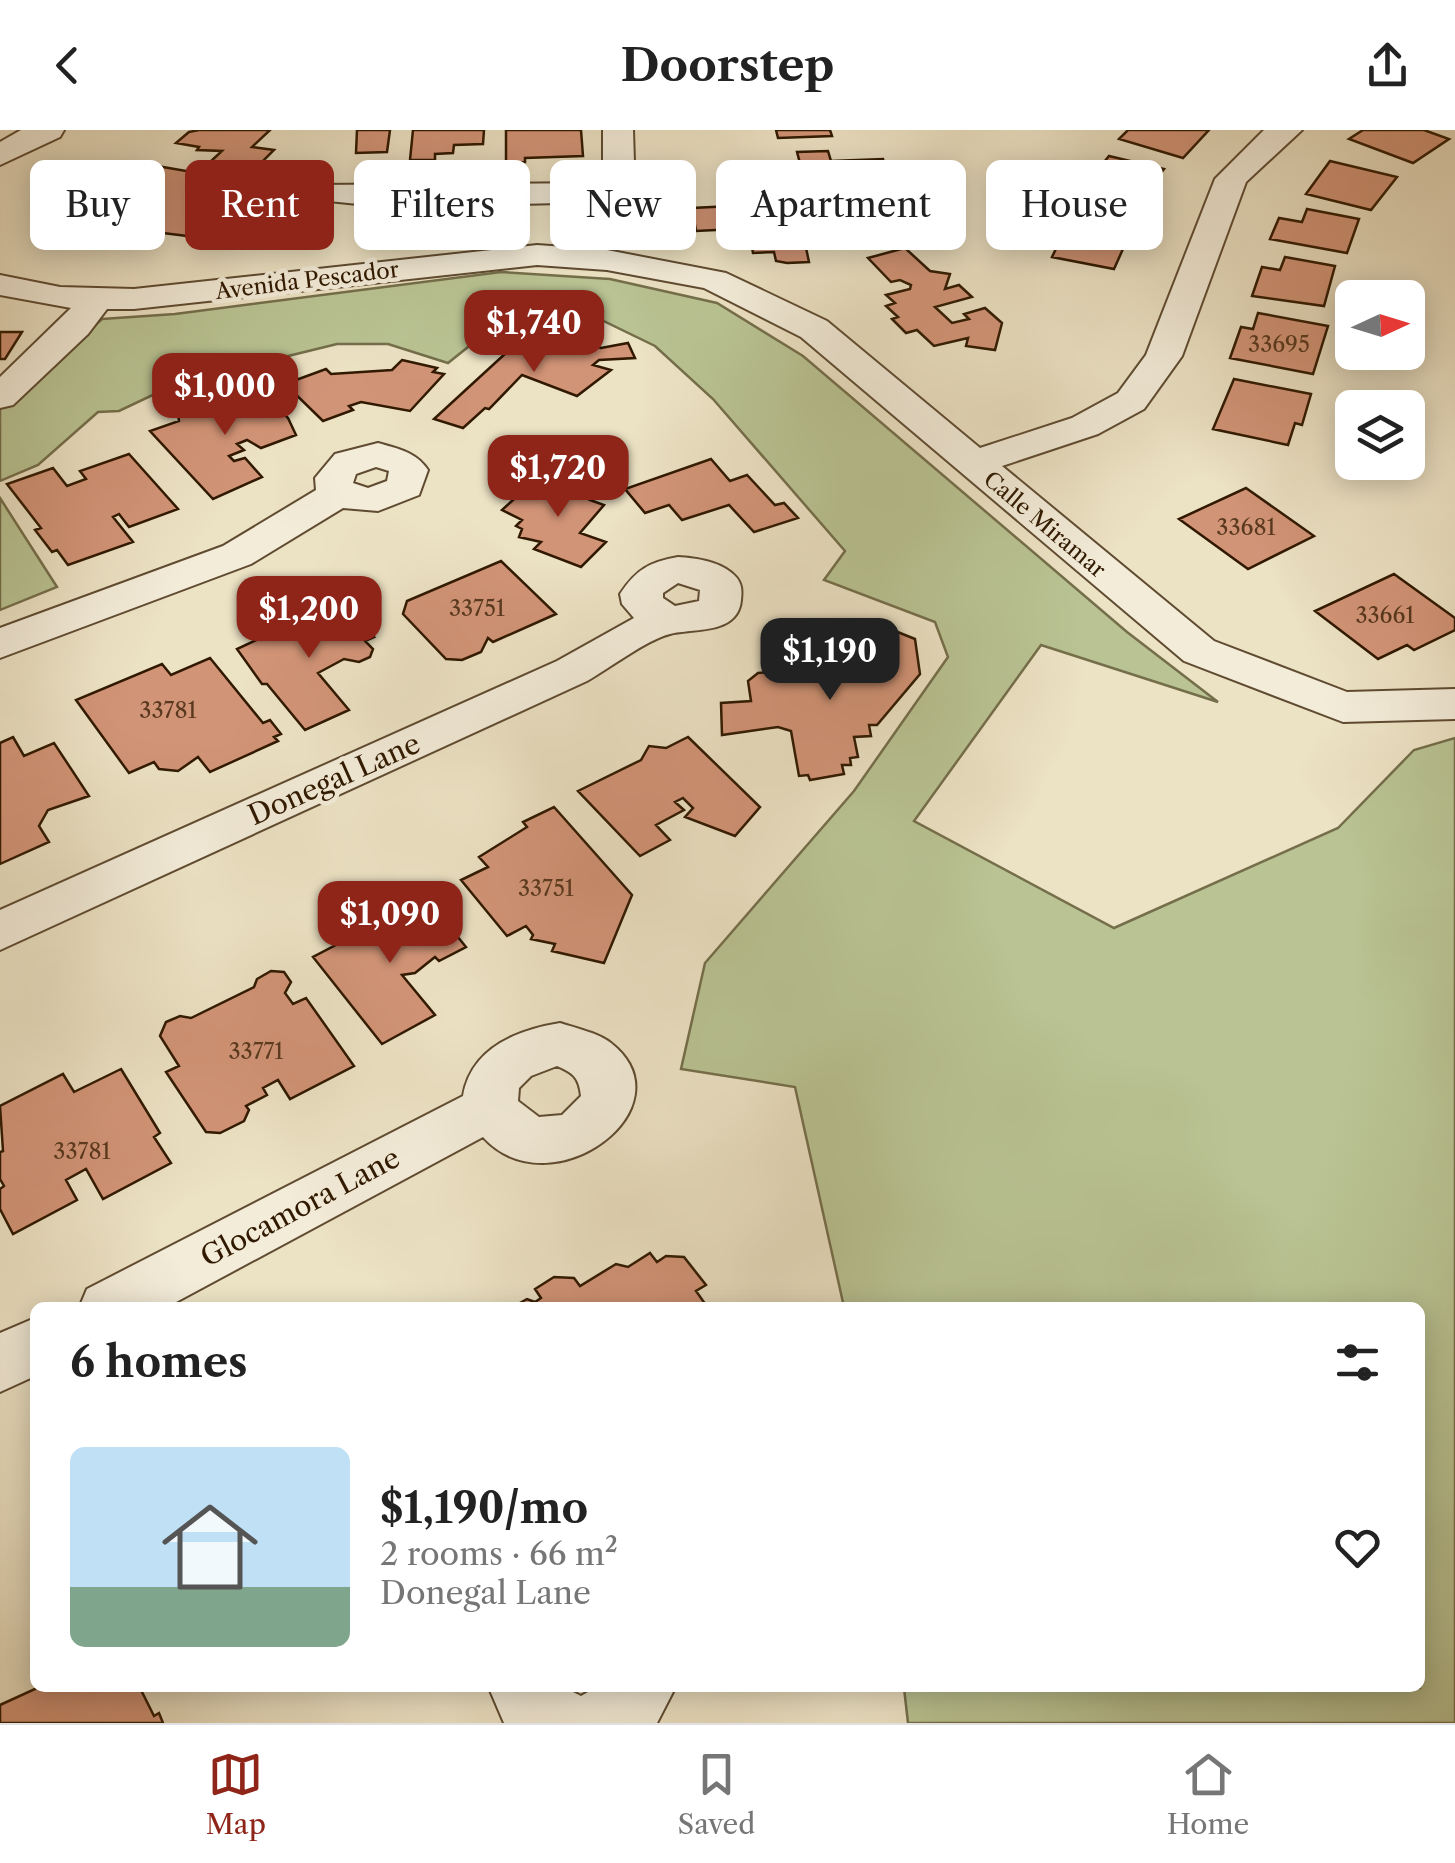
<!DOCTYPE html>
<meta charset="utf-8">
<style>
:root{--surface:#fff;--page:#f6f6f6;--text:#222;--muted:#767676;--line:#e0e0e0;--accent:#8f2418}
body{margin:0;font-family:"Libre Caslon Text",serif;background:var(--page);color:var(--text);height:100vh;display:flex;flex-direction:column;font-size:38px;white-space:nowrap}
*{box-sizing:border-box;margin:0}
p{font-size:32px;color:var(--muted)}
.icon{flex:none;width:55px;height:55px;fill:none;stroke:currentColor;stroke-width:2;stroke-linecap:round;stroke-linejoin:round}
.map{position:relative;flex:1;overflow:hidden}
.drawer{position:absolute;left:30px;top:1172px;width:1395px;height:390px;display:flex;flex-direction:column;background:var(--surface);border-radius:15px;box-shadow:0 5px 25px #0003}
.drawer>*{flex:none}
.top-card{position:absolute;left:30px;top:30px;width:1395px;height:90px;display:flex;gap:20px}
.needle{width:65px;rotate:86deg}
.buttons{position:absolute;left:1335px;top:150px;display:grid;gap:20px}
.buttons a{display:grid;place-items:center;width:90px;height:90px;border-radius:15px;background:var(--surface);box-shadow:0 5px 25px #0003;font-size:50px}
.price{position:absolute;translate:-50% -85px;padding:0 22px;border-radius:20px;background:var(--accent);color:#fff;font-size:32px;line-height:65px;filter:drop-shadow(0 2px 5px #0008)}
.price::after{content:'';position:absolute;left:50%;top:60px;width:30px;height:22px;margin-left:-15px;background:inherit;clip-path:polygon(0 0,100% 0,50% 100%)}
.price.current{background:#222;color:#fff}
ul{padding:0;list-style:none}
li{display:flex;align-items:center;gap:30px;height:250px;padding:0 40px}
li+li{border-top:2px solid var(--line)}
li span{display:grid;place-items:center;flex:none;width:280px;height:200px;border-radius:15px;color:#555}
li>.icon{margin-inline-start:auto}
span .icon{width:120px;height:120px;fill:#fffc;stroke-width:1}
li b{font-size:42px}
h2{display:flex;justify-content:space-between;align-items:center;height:120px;padding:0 40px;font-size:42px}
.pill{padding:0 35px;border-radius:15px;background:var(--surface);box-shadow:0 5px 25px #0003;font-size:35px;line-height:90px}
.pill.current{background:var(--accent);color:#fff}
header{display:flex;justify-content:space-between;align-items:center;height:130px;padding:0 40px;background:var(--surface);font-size:45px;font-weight:700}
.dock{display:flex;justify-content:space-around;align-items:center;height:140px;border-top:2px solid var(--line);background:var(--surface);font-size:28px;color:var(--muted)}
.dock a{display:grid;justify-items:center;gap:5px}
.dock .current{color:var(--accent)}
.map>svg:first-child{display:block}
</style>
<header><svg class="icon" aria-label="back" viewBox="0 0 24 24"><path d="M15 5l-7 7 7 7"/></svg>Doorstep<svg class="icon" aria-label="share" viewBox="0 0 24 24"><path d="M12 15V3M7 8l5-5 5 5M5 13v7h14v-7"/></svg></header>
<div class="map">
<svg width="1455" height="1593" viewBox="0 0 1455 1593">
<rect width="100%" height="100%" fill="#ece2c4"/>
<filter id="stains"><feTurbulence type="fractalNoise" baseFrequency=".002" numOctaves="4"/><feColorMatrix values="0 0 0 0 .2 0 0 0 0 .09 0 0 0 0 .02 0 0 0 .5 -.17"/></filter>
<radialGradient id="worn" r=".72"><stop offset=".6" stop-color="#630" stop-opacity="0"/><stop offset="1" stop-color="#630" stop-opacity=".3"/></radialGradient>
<!-- green -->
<path fill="#b9c393" stroke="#746e4a" stroke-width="2.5" d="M501,142l109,7 107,24 86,53 324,276 91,70 -177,-57 -127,176 200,107 224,-100 76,-78 41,-12v985h-547l-4,-35h516v-380l-576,-1 -49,-220 -114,-18 24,-106 149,-172 94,-134 -13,-35 -111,-42 21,-29 -132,-152 -58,-53 -66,-32 -81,1 -60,48 -60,-19h-51l-159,39 -59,28 -21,1 -60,53 -38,16v-72l102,-90 73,-5z
M0,368l57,89 -57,23z"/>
<!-- building -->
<path fill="#d29477" stroke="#301900" stroke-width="2.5" d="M270,0l-18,17 22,3 -21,21 -45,-7 14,-13 -25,-1 2,-3 -23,-4 13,-11 10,-2z
M357,0h33l-3,22 -31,1z
M413,0h71l-1,14 -29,1 -1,8 -18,1v6h-25z
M506,0h75l2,26 -58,2v4l-19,1z
M776,0h54l2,6 -54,2z
M1128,0h81l-26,28 -64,-19z
M1363,0h61l25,9 -36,24 -64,-24z
M828,21l3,10 52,-2 3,11h-7l2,17 -26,2 -1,-7h-20l-10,6 -35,-14 12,-7 -4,-15z
M1109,26l55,13 -12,16 9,3 -11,15 -18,-4 -4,4 -74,-17 8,-10 26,6z
M1330,31l67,16 -26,33 -65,-16z
M140,33l104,18 -26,24 -12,-2 -13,11 45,8 -19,18 -88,-11 7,-6 -40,-7 27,-24 -15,-2z
M815,72l3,26 -16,1 7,33 -22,1 -11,-2 -2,-9 -21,1 -2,-11h-4l-2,-37 29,-1 2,9h10l-2,-9z
M1089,75l34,6 -7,17 15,3 -17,38 -62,-12 18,-37 11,2z
M732,76l4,23 -40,2 -4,-23z
M1307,79l52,10 -12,34 -77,-14 9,-21 23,4z
M905,118l25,23 20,3 -5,15 14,-4 13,12 -37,10 17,16 17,-4 -5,-5 21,-6 17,15 -7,27 -29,-4 2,-8 -34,8 -17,-16 -11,3 -14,-14 6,-2 -12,-11 9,-3 -9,-8 24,-6 1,-4 -11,-5 -9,2 -23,-24z
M1285,127l50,9 -11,40 -72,-10 10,-29 18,3z
M1258,183l70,13 -15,48 -83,-16 11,-31 12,2z
M0,202h22l-17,27h-5z
M571,209l30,9 27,-5 7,15 -36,2 -6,5 18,5 -34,26 -55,-21 -33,34 -4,-1 -22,20 -29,-9 85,-78 38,12z
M402,230l35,8 -4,4 11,2 -34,37 -49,-9 -12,4 4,4 -30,11 -38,-37 41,-15 5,5 61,-4z
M1234,249l77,15 -9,31 -7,-2 -7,22 -75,-16z
M251,251l37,37 8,17 -35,13 -14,-8 -10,4 7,6 -15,6 5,5 11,-3 17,19 -49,22 -63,-68 29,-10 -1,-7 40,-8 -5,-5 19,-7 -5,-5z
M129,324l49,55 -49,18 -10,-13 -6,3 20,25 -65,23 -11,-15 -5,2 -17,-22 6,-2 -34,-44 46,-16 14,18 19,-7 -6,-8z
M711,329l19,22 17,-6 28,30 9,-2 14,15 -44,14 -25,-27 -47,15 -13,-15 -24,8 -20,-24z
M558,344l27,10 -5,5 13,8 -3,3 14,5 -24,28 26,9 -25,25 -47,-18 7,-7 -22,-5 3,-8 -6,-3 6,-6 -20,-10 22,-20 13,4z
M1246,358l68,48 -66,33 -69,-50z
M501,431l55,53 -63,28 -5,-4 -7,14 -19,8 -16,-1 -43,-45 4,-13z
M1394,444l61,44v12l-41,20 -7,-5 -29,14 -63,-48z
M340,471l26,23 -3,2 11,11 -9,4 8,8 -3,8 -11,5 -15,-3 -26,14 31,37 -44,20 -38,-46h-5l-25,-35z
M880,495l35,14 5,35 -43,51h-8l2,11 -17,1 4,20 -8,1 1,7h-9l2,9 -34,6 -2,-5 -9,1 -8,-45 -13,-4 -56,8 -1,-32 30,-2 -3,-20 10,-8 25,-2 11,7 42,-2 -2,-10 30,-2 9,-10 -13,-5 -5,-11 9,-11z
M210,528l53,65 7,-3 11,14 -7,3 4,4 -68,31 -12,-15 -20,14 -19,-2 -5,-7 -25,11 -53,-73 86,-36 9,11z
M13,607l11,19 30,-13 35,53 -41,14 -9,16 10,16 -49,22v-121z
M688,607l72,70 -25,29 -50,-19 8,-9 -10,-10 -8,4 9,8 -28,15 14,15 -30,16 -62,-65 63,-31 8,-14 17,2z
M554,677l78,88 -28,68 -52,-12 3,-7 -24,-5 2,-4 -7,-9 -19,10 -46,-56 27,-13 -9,-10 48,-30 -4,-5z
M431,766l23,27 -5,3 17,21 -27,14 -4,-4 -20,16 -13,2 33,40 -53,29 -69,-87 40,-21 2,-15 11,-5 16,5z
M271,841l13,1 7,10 -6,11 8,11 13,-6 48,68 -64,33 -12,-19 -15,8 4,7 -21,11 3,4 -5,11 -24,12 -14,-1 -40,-60 13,-6 -19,-30 6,-14 14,-6 11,2 63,-31 3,-8z
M121,939l39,64 -6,4 17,26 -68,36 -17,-30 -20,11 11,20 -64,34 -13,-25v-20l4,-3 -4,-7v-27l3,-1 -3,-45 63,-32 11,18z
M650,1123l7,9 9,-6 18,1 22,28 -10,6 12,17h-197l16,-9 8,3 6,-4 -6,-9 19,-12 20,1 6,8 36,-22 12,3z
M37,1558h103l14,28 5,-3 4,10h-163v-18z"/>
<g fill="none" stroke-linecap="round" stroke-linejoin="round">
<!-- minor casing -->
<g stroke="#5f4b31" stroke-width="4">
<path id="minor" d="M21,0h43l-4,7 -60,28v-23z
M603,0h30l3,97 -5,7h-24l-5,-7 1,-25 -216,5 -78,-8 -5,-7 5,-7 294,-2z
M1264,0h38l-56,52 -64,174 -38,53 -46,25 -96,32 212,175 133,51 108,-3v30l-112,3 -159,-61 -383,-324 -97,-49 -97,-18 -70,-5 -403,44h-27l-19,25 -75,71 -13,3v-31l71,-69 -71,-13v-20l60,12 74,2 403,-44 70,5 119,23 101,48 153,127 92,-30 46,-25 28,-38 69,-176z
M378,313c21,6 38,9 50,27l-9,25 -41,16 -35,-3 -92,56 -251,94v-30l223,-82 93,-56 -1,-12 20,-24zM376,337l13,4 -2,10 -19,7 -15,-5 3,-9z
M678,427c19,1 45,5 58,20 6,7 6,14 5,23 -3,35 -48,28 -71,34 -24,6 -60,34 -83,47l-587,269v-40l557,-249 77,-43 -12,-14 -2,-10c16,-24 29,-32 58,-37zM678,453l22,7 -1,11 -24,5 -12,-8v-5z
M560,893c16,5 38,10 51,20 81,64 -60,169 -128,94l-318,171h-86l8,-19 376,-193c8,-48 54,-66 97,-73zM557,936c16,7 22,11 24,30l-19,19 -23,2 -21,-16 1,-13 12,-12z
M35,1188v58l-35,16v-59z
M489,1558h76l16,8 14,-8h80l-18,35h-153z"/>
</g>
<!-- minor -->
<use href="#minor" fill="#f3ecd9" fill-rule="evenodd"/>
</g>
<g text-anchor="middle" stroke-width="9" stroke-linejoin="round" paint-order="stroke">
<!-- far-street labels -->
<g font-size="22" fill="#301900" stroke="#f3ecd9">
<text transform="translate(307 150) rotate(-7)" y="8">Avenida Pescador</text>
<text transform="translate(1045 394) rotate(40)" y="8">Calle Miramar</text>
</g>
<!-- number labels -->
<g font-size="22" fill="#58381e">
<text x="1279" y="222">33695</text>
<text x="1246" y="405">33681</text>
<text x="477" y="486">33751</text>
<text x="1385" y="493">33661</text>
<text x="168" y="588">33781</text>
<text x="546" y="766">33751</text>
<text x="256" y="929">33771</text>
<text x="82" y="1029">33781</text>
</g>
<!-- street labels -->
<g font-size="28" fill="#301900" stroke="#f3ecd9">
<text transform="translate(334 649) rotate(-24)" y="10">Donegal Lane</text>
<text transform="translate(300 1077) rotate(-28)" y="10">Glocamora Lane</text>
</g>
</g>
<rect width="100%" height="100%" filter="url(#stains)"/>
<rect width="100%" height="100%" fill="url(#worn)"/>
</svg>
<div class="buttons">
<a><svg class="needle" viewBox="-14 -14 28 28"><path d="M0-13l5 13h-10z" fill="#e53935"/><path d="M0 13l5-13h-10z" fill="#767676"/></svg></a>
<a><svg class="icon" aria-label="layers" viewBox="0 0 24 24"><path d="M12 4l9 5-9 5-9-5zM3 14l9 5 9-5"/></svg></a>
</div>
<b class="price" style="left:534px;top:245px">$1,740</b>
<b class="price" style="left:225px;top:308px">$1,000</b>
<b class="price" style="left:558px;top:390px">$1,720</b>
<b class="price" style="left:309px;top:531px">$1,200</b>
<b class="price current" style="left:830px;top:573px">$1,190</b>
<b class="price" style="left:390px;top:836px">$1,090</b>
<div class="top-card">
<a class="pill">Buy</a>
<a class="pill current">Rent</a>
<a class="pill">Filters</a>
<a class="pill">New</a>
<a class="pill">Apartment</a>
<a class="pill">House</a>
</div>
<section class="drawer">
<h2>6 homes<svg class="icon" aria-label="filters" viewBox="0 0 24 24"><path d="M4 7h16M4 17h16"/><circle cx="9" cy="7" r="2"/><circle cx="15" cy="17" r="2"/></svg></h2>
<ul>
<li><span style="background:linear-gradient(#bfe0f5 70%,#7fa58c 0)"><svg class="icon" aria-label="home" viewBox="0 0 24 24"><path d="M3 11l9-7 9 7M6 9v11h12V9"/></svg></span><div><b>$1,190/mo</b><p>2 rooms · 66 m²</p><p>Donegal Lane</p></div><svg class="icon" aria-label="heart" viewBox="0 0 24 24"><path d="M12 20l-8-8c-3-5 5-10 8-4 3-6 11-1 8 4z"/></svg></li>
</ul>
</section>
</div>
<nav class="dock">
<a class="current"><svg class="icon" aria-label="map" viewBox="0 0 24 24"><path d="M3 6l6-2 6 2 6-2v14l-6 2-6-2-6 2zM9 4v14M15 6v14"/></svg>Map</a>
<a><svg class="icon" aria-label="saved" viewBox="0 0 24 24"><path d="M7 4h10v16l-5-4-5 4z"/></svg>Saved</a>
<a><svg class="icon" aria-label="home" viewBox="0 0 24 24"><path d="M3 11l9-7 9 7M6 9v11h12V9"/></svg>Home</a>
</nav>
